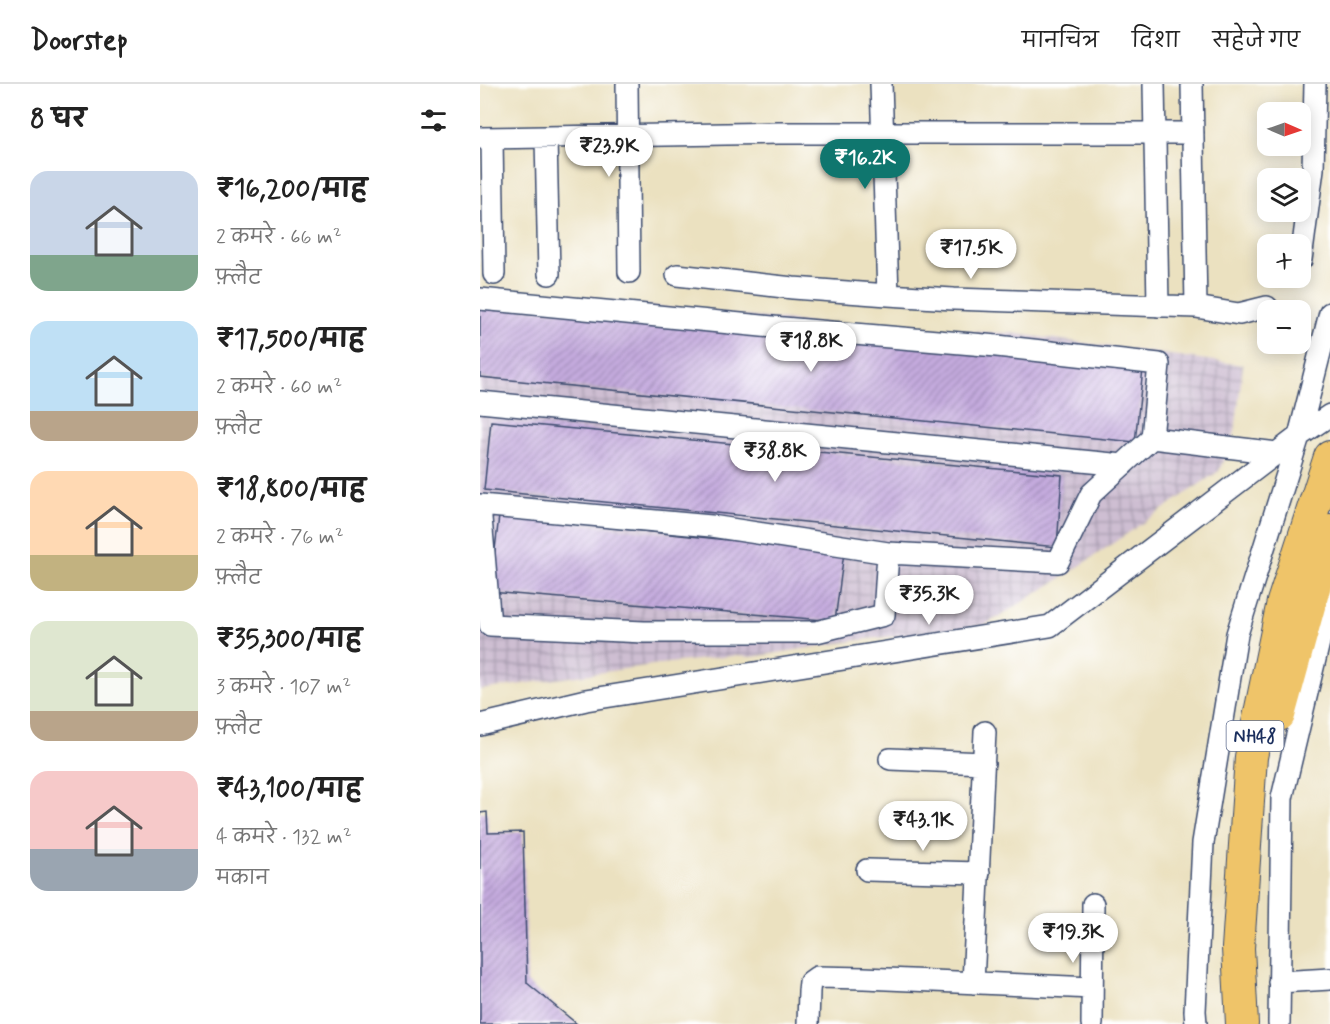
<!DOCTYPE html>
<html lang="hi">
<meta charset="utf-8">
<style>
:root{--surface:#fff;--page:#f2f2f2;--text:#222;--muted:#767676;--line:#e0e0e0;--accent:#0f766e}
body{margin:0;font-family:Mynerve,"Playpen Sans Deva",sans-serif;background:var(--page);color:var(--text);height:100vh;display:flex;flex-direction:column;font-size:22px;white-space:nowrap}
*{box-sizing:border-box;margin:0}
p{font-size:20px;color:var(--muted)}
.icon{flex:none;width:33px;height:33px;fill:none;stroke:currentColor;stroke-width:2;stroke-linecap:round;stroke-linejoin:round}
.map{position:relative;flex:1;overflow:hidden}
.panel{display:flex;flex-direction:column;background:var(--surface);width:480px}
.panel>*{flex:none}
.needle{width:39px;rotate:92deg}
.controls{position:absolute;left:777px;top:18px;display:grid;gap:12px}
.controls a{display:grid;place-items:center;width:54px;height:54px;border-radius:12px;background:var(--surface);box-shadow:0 3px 15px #0003;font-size:30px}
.price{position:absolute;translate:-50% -51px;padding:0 14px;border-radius:21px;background:#fff;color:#222;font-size:20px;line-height:39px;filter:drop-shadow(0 2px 3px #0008)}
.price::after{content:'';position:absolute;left:50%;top:36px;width:18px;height:14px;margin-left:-9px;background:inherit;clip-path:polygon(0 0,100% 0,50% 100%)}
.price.on{background:var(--accent);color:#fff}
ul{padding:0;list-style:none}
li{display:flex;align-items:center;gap:18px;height:150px;padding:0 30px}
li span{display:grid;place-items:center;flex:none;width:168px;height:120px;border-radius:18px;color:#555}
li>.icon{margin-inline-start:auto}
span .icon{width:72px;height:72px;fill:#fffc;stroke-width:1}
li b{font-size:26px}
h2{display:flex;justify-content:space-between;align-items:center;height:72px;padding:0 30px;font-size:26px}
header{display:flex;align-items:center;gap:36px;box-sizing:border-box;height:84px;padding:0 30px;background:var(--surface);border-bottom:2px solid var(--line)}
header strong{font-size:28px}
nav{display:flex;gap:33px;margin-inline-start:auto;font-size:21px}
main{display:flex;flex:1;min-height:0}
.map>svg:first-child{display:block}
</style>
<header>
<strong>Doorstep</strong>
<nav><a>मानचित्र</a><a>दिशा</a><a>सहेजे गए</a></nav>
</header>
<main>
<section class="panel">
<h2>8 घर<svg class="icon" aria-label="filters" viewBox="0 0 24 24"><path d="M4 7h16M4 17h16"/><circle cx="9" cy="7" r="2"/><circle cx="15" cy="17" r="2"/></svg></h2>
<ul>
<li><span style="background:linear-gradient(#c9d6e8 70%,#7fa58c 0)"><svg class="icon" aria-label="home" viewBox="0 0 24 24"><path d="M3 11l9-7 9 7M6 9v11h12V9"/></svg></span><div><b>₹16,200/माह</b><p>2 कमरे · 66 m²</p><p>फ़्लैट</p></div></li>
<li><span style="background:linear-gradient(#bfe0f5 75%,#b9a48a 0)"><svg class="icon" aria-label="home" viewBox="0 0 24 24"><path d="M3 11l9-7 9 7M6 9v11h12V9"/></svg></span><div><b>₹17,500/माह</b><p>2 कमरे · 60 m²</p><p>फ़्लैट</p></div></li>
<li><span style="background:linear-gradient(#ffd9b3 70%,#c2b280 0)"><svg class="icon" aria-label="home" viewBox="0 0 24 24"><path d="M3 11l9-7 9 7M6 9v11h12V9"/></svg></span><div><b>₹18,800/माह</b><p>2 कमरे · 76 m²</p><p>फ़्लैट</p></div></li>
<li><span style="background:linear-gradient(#dfe7d0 75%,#b9a48a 0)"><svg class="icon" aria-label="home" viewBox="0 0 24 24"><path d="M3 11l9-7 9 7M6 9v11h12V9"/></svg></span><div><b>₹35,300/माह</b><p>3 कमरे · 107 m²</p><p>फ़्लैट</p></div></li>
<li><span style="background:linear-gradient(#f6c9c9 65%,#9aa5b1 0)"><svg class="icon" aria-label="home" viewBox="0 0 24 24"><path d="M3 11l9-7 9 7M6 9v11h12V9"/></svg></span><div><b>₹43,100/माह</b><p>4 कमरे · 132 m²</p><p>मकान</p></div></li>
</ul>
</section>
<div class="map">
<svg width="850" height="940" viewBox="0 0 850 940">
<defs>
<pattern id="industrial-grid" width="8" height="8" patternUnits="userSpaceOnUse" patternTransform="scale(1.5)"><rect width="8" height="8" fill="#cebed2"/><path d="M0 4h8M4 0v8" fill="none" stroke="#a69bae"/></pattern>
<pattern id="building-hatch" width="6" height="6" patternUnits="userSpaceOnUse" patternTransform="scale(1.5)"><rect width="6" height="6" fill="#c5abde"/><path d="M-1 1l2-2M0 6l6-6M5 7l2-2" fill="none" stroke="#9f8cb7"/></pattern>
</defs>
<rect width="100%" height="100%" fill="#fff"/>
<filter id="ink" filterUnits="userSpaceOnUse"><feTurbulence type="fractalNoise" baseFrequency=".0167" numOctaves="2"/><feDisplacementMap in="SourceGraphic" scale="12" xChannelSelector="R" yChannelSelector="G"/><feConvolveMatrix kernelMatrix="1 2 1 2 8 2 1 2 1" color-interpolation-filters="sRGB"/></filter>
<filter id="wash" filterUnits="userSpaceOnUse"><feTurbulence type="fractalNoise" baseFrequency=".008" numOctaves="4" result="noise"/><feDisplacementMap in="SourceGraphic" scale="24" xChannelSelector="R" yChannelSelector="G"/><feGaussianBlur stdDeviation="1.35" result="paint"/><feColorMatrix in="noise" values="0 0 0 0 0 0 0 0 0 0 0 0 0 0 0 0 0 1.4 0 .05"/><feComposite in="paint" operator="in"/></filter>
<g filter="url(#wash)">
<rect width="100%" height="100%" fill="#ebe1c0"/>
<!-- industrial -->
<path fill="url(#industrial-grid)" d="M0,205h15l345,37 171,7 232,32 -8,67 -16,39 -151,103 -83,51 -132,16 -101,16 -20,-1 -80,9 -172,25z"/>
<g id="blocks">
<!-- building -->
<path fill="url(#building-hatch)" d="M0,221l663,64 -8,73 -655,-65z
M11,337l571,54 -5,72 -573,-57z
M19,432l345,36 -9,69 -345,-29z
M7,728l1,21 35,-1 4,151 50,41h-97v-211z"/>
</g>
</g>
<g filter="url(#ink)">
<use href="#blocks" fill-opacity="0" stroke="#3a4a6d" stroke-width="1.5"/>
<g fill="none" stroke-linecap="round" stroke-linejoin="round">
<!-- minor casing -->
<g stroke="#3a4a6d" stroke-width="24">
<path id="minor" d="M147,0l2,188
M401,0l7,211
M674,0l4,222
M712,0l4,223
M0,54l299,-5h414
M12,54l2,136
M66,54l3,136
M821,176l12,-91 2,-85
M197,191l116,13 95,7 65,4 243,8 43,7 28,-7
M0,215l303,29 214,18 162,18 -7,74 -61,56 -33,68 -170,-9 -4,62 -68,17h-172l-154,-7 -10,-119
M0,318l643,63
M672,354l125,15
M0,421l231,21 177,27
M0,641l106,-25 464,-74 249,-190 31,-21
M410,675l94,4
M387,786l112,3
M799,898l51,-3
M493,899l12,-251
M328,940l1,-33 1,-9 7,-5 47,1 228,10
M612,940l1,-120
M716,940l-1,-13 8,-168 34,-209 62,-198 31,-123
M799,940l3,-226 48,-202"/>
</g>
<!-- highway casing -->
<g stroke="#3a4a6d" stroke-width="34">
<path id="highway" d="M799,631l51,-185
M762,940l-4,-76 13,-191 32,-155 47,-145"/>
</g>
<!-- minor -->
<use href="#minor" stroke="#fff" stroke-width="21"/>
<!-- highway -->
<use href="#highway" stroke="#efc469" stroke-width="32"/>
</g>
</g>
<g text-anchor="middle" stroke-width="4.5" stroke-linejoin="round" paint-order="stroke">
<!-- shield labels -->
<rect fill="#fff" stroke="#5f6d8e" stroke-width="1.5" x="746.5" y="637" width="57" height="30" rx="4.5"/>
<g font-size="18" font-weight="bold" fill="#1b2f5e">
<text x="775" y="658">NH48</text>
</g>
</g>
</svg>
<div class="controls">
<a><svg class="needle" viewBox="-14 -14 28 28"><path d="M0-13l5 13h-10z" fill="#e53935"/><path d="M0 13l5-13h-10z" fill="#767676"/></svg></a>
<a><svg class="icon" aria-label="layers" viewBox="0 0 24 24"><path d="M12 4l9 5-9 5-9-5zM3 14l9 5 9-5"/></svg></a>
<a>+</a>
<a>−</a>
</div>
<b class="price" style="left:129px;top:94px">₹23.9K</b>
<b class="price on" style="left:385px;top:106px">₹16.2K</b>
<b class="price" style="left:491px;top:196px">₹17.5K</b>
<b class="price" style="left:331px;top:289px">₹18.8K</b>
<b class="price" style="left:295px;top:399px">₹38.8K</b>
<b class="price" style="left:449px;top:542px">₹35.3K</b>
<b class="price" style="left:443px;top:768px">₹43.1K</b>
<b class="price" style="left:593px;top:880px">₹19.3K</b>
</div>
</main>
